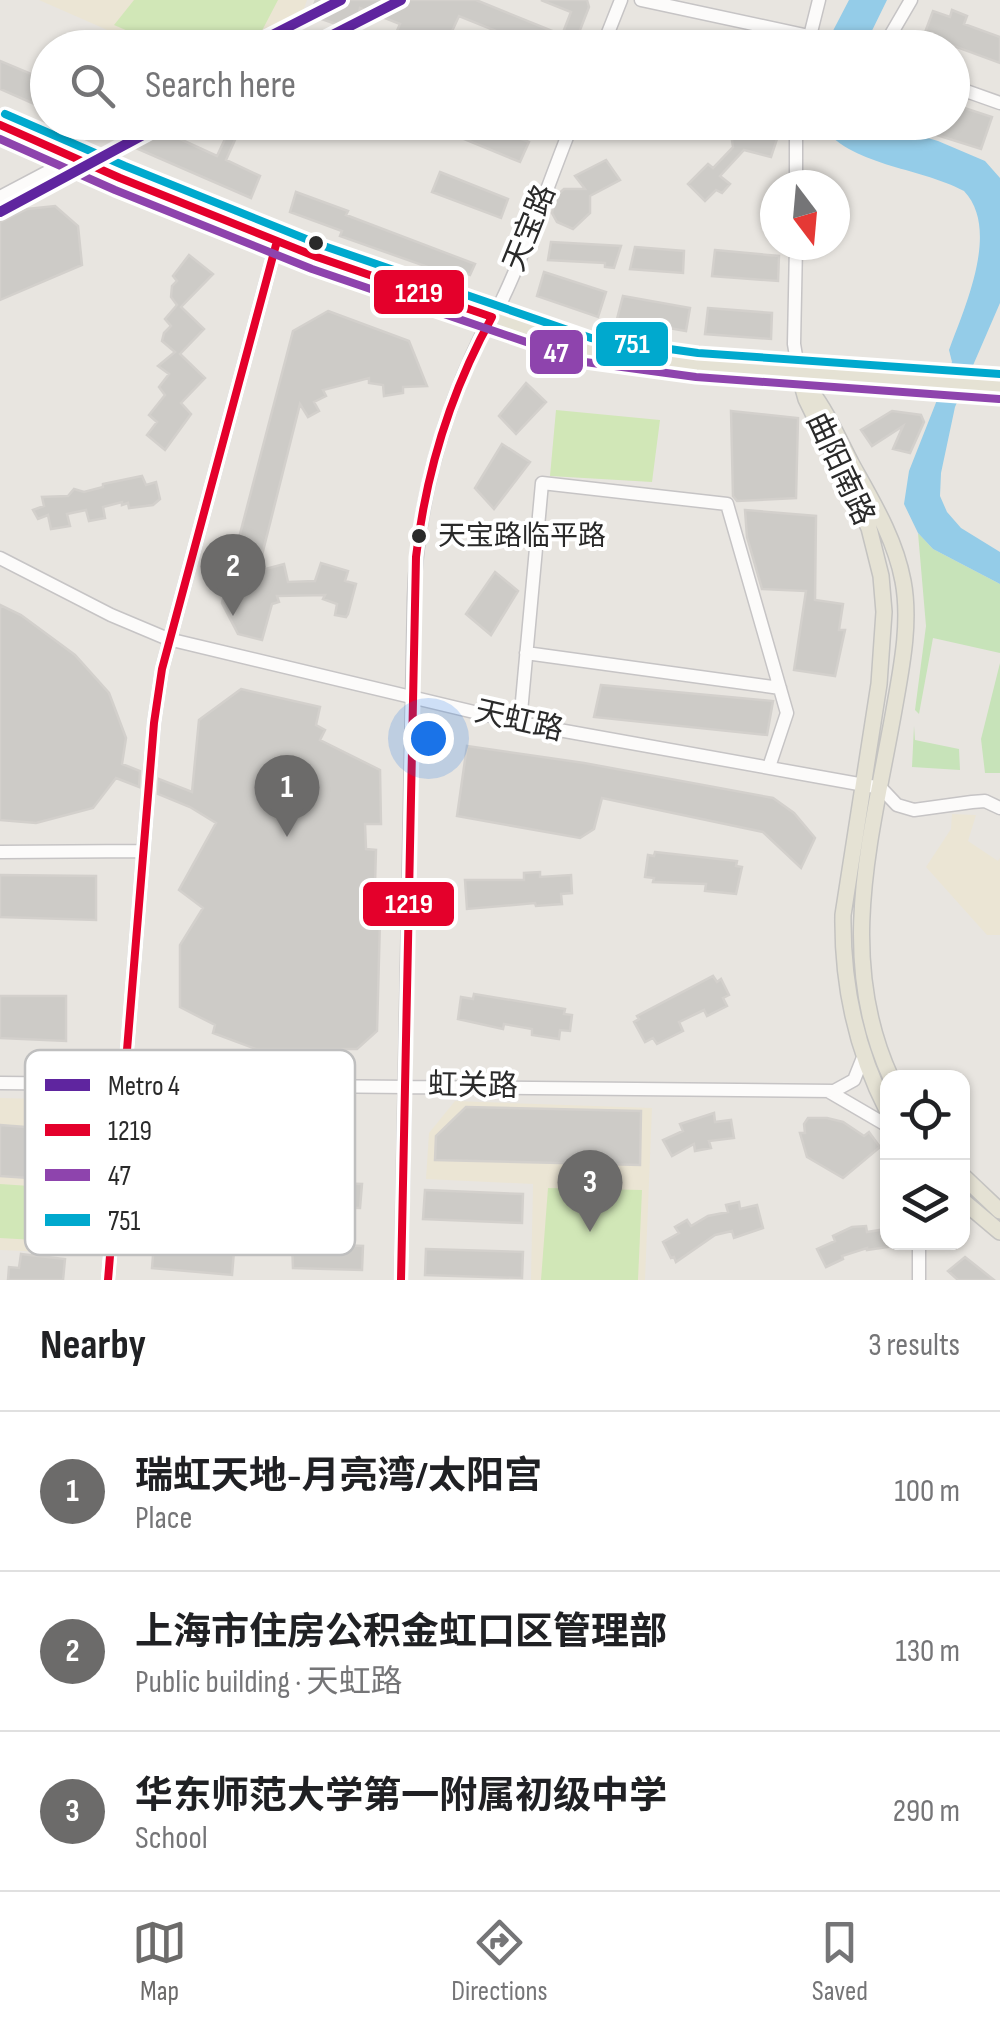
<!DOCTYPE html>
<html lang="en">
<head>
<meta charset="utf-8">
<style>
	body { margin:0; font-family:"Sofia Sans Condensed","Noto Sans SC",sans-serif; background:#f6f6f6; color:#202124 }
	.controls { position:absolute; right:30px; bottom:30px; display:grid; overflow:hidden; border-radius:20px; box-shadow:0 2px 8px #0004 }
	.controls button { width:90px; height:90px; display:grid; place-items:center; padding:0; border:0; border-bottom:2px solid #e0e0e0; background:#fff; color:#202124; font:50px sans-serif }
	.compass { position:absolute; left:760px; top:170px; width:90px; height:90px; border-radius:50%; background:#fff; box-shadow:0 2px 8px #0004; rotate:164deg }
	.you { position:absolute; left:428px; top:738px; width:35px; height:35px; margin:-25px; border:8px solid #fff; border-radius:50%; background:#1a73e8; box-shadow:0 0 0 15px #1a73e833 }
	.badge { display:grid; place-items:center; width:65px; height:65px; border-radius:50%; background:#6c6b6a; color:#fff; font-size:32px; font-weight:700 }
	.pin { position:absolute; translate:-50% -82px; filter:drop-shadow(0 2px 5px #0008) }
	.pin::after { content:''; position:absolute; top:52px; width:35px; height:30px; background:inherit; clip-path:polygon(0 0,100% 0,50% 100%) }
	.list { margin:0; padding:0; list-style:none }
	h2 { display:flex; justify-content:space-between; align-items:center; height:130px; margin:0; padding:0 40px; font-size:42px }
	h2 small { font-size:32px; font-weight:400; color:#757577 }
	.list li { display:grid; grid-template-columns:65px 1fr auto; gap:30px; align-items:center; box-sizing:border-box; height:160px; padding:0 40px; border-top:2px solid #e0e0e0 }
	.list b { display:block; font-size:38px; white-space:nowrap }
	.list p { margin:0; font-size:32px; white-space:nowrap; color:#757577 }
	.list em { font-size:32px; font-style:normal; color:#757577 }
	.icon { flex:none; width:55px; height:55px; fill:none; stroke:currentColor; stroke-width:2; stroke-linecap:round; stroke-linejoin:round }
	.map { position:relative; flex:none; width:1000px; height:1280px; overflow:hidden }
	.search { position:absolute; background:#fff; box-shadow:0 2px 8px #0004; left:30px; right:30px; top:30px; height:110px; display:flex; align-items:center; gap:25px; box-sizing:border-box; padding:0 35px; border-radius:55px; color:#757577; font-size:38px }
	.sheet { height:610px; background:#fff }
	nav { display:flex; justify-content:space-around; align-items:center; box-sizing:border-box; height:140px; border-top:2px solid #e0e0e0; background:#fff; font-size:28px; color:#757577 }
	nav a { display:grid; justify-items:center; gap:5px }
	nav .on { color:#6c6b6a }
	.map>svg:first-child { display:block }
</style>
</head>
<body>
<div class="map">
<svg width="1000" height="1280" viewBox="0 0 1000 1280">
	<rect width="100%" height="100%" fill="#e8e5e0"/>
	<path fill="#ebe5d4" d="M39,0h268l-10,29 -20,-5 -12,24 -119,-1z
		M952,814l24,1 -8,26 30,20 2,-3v77h-13l-61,-68 25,-38z
		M0,1098l88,2 11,10 -7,144 -92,-4z
		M455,1101l197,7 -7,172h-114l2,-96 -107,-5 3,-46z"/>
	<path fill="#c7e3b9" d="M918,533l15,16 67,35v69l-67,-15 -14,76 -4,-4 11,-84z
		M1000,663v110h-15l-4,-34z
		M914,726l1,14 44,9 1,21 -48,-3z"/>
	<path fill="#d1e7b7" d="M134,0h144l-25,48 -88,-1 -51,-22z
		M556,410l104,10 -8,62 -102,-6z
		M0,1184l90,6 -3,53 -87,-5z
		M548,1188l94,2 -4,90h-97z"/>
	<path fill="#94cce8" d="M849,0h38l-23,47 -40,1z
		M819,123h57l62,18 47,20 15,17v125l-45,104 -14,66 -1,23 7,16 14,16 39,24v32l-67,-35 -15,-16 -14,-29 5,-33 43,-109 -3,-12c17,-46 51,-121 15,-159 -47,-25 -113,-24 -145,-68z"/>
	<path fill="#cdcbc7" stroke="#d3d0cc" stroke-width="2.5" d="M316,0h160l86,35 9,-23 -30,-12h46l2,7 -16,41h-35l-79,-32 -11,24 17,8h-60l-13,-6 8,-18 -40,-16 -4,23 -46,-16z
		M952,10l15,6 -3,8 36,13v26l-76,-28 9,-24 17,6z
		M0,61l48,20v29l-48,-21z
		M952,104l40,13 -11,32 -76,-24 47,-3z
		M76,122h67l74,34 16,-34h10l-17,38 34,16 -9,22z
		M423,122h57l49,20 -9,20z
		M742,127l22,4 -1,5 14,3 -6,18 -27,-7 -24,26 10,8 -8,9 -6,-3 -11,11 -17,-17 20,-20 5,4 20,-21 -2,-14z
		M606,160l14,20 -30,16v17l-17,16 -16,-7 -5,-9 4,-17 8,-7h21l-10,-13z
		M440,172l68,27 -7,19 -69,-26z
		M296,192l52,19 -2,4 129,49 -5,11 -11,-4 -3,6 -116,-41 2,-5 -52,-19z
		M55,206l23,20 4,39 -82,35v-78l27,-13z
		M551,242l70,4 -7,22 -9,-1v-4l-57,-3z
		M635,247l49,4 -1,22 -53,-4z
		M715,250l64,6 -1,25 -66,-5z
		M189,255l24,19 -32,33 23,22 -24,25 25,24 -24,25 10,11 -26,36 -18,-15 10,-13 -8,-7 16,-20 -6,-8 10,-13 -11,-8 17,-14 -13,-11 2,-8 7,-7 -6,-7 12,-14 -6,-8 1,-11 5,-5 -4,-5z
		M544,272l62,20 -8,25 -61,-21z
		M623,296l67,12 -4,23 -69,-12z
		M708,308l64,5 -1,26 -66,-5z
		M328,311l81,30 18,45 -24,1v6l-19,3 -1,-11 -14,-2v-5l-46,12 3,6 -12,6 5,9 -11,6 -8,-13 -42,167 26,-7 4,18 27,-1 6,-18 27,8 -3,10 11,3 -8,30 -2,3 -11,-2 2,-11 -14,-5 2,-4 -48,1 2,6 -7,2 -10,36 -24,-6 -16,-31 71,-272z
		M526,383l20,19 -30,32 -17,-18z
		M731,411l67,7 -2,80 -59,3 -4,-5z
		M892,411l29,4 3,7 -14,31 -17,-4 10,-23 -31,20 -11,-16z
		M502,444l28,18 -36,47 -19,-21z
		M142,476l4,9 10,-3 4,17 -7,6 -24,3 -1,-5 -6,2v-3l-19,5 2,11 -16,3 -3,-11 -19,4 3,12 -19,3 -3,-14 -10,4 -5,-9 11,-4 -2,-9 26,-1 6,-7 10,3 19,-5v-3z
		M745,510l71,6 -1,84 28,4 -4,26h6l-10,46 -41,-6 12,-79 -44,-2 -15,-52z
		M495,572l23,19 -27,44 -25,-21z
		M0,605l21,10 54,40 34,38 17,45 -4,26 18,7 -1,16 -23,-9 -23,30 -57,15 -36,-3z
		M601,685l172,16 -6,34 -173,-18z
		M241,689l79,18 -4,18 9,5 -5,10 60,30 1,54h-16l1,25 10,1 -1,34h6l-4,147 -20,18h-101l-43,-16 2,-8 -35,-18v-62l23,-37 -24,-18 37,-67 -26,-16 -32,-13 1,-15 33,13 7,-72z
		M467,746l117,17 189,35 21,15 21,25 -14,30 -38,-36 -161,-34 -8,31 -14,9 -123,-22z
		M655,852l82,9 -1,5 6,1 -6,27 -31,-3 1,-7 -53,-2 1,-4 -9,-1 3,-22 6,1z
		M540,872v5l31,-2 1,18 -11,1 1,10 -26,2 -1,-3 -68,6 -2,-29h59v-7z
		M0,875l96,1v44l-96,-3z
		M713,976l4,6 4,-3 8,16 -6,3 4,8 -20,10 -3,-6 -25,12 4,9 -26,13 -4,-6 -8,4 -11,-20 5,-3 -2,-3z
		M474,994l91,15 -1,5 8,1 -2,16 -10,-1 -1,9 -27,-4v-6l-28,-5 -1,5 -45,-10 3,-22 12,2z
		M0,996h66v45l-66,-3z
		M466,1107l175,4 -1,54 -205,-5 1,-24z
		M714,1113l1,9 16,-2 3,18 -25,3 2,7 -16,3 -1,-7 -22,12 -9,-16 20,-9 -3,-7z
		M808,1118h19l16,4 21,14 5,-4 11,15 -37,31 -36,-21 -7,-24h5l-1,-9z
		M0,1125l90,7 -3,50 -87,-6z
		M297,1182l65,2 -2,24 -62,-2z
		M425,1190l98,4 -1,29 -99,-4z
		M739,1202l1,7 17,-4 6,23 -29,10 -2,-7 -17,4 -39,27 -2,-5 -3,1 -8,-16 16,-9 -4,-6 12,-7 4,6 17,-10 20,-4 -2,-7z
		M866,1226l1,6 19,-3 2,18 -21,3v-2l-25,8 1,3 -17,8 -9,-18 18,-8 -2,-5 19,-9z
		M154,1243l80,8 -2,24 -80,-7z
		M292,1243l71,3 -1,24 -69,-2z
		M426,1249l97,3 -1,26 -97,-3z
		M21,1254l44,5 -2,21h-55l1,-13 10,1z
		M965,1257l29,23h-36l-10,-9z"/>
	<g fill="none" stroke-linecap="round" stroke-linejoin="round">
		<defs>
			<path id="minor" d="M641,0l168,36 31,12
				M602,48l19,-48
				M807,48l12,-48
				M883,48l28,-48
				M952,86l48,17
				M796,122v63
				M0,197l74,-39
				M796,245l-2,99 5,30
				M0,558l111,57 57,24 352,84 361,65 16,17 17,5 58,-8 13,-1 15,7
				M526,653l254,35
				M520,723l22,-240 185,21 60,209 -18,54
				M0,852l143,-1
				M0,1083l834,8 20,-11 10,-25
				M828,1091l60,35
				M108,1280l46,-557 8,-54 115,-428
				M401,1280l13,-682c3,-93 27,-180 68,-264 6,-12 14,-22 20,-34 27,-56 47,-119 71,-178
				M919,1280v-38"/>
			<path id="major" d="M0,125l120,53 197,79 271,93 109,15 303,22
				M799,374l7,25 63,129 12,48 3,36 -5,72 -36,231c-1,68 13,135 45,197
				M810,390c17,22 28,48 41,73 21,38 44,75 52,118 8,42 -2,89 -9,129 -22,125 -59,246 -3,368
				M962,1175l38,36
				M962,1200l38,32"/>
		</defs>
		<use href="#minor" stroke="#c6c4c5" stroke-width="15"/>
		<use href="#major" stroke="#c4c3c1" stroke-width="18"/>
		<use href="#minor" stroke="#fcfbfa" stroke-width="12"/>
		<use href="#major" stroke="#e5e2d4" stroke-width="15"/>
		<defs>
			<path id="bus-1" d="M0,125l120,53 197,79 175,60c-42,76 -66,154 -76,240l-15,723
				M108,1280l46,-557 8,-54 115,-428"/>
			<path id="bus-2" d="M0,139l115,51 197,79 273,93 111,15 303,22"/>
			<path id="bus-3" d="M5,114l120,52 196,79 270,93 107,15 302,21"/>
		</defs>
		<use href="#bus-1" stroke="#fff" stroke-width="15"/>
		<use href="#bus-2" stroke="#fff" stroke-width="15"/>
		<use href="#bus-3" stroke="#fff" stroke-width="15"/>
		<use href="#bus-1" stroke="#e4002b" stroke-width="8"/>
		<use href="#bus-2" stroke="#8e44ad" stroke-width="8"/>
		<use href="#bus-3" stroke="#00a9ce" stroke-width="8"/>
		<defs>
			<path id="metro-1" d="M311,46l90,-46
				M247,48l94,-48
				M0,212l167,-90"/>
		</defs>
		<use href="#metro-1" stroke="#fff" stroke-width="18"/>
		<use href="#metro-1" stroke="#5f259f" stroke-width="10"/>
	</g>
	<g fill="#2a2a2a" stroke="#fff" stroke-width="4">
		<circle cx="316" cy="243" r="9"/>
		<circle cx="419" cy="536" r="9"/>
	</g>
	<g text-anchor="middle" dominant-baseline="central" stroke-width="8" stroke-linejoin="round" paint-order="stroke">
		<g font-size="28" fill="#2a2a2a" stroke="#fff" text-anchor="start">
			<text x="438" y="536">天宝路临平路</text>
		</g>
		<g font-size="30" fill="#2a2a2a" stroke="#fff">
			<text transform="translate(530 228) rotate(-68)">天宝路</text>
			<text transform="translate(840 469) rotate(65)">曲阳南路</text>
			<text transform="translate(519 721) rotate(13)">天虹路</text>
			<text transform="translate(473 1086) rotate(1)">虹关路</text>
		</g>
	</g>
	<rect x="25" y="1050" width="330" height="205" rx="15" fill="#fff" stroke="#bfbfbf" stroke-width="2.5"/>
	<rect x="45" y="1079" width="45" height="12" fill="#5f259f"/>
	<rect x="45" y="1124" width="45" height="12" fill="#e4002b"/>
	<rect x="45" y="1169" width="45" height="12" fill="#8e44ad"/>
	<rect x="45" y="1214" width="45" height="12" fill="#00a9ce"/>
	<g font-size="28" fill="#2a2a2a">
		<text x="108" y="1095">Metro 4</text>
		<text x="108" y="1140">1219</text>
		<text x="108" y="1185">47</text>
		<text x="108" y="1230">751</text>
	</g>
	<g stroke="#fff" stroke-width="4">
		<rect x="372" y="268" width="94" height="48" rx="10" fill="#e4002b"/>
		<rect x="594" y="320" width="76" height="48" rx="10" fill="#00a9ce"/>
		<rect x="528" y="328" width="57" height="48" rx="10" fill="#8e44ad"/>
		<rect x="361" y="880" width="95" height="48" rx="10" fill="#e4002b"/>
	</g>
	<g font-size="28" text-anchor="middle" font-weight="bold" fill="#fff">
		<text x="419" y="302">1219</text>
		<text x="632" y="353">751</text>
		<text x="556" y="362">47</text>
		<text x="409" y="913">1219</text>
	</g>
</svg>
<div class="controls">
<button><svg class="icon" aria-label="locate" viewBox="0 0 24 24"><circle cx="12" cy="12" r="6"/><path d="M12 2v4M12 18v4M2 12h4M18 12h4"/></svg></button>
<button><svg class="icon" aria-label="layers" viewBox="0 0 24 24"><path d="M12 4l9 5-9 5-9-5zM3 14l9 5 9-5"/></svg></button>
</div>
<svg class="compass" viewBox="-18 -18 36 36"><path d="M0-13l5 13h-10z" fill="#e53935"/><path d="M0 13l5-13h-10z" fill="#757577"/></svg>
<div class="you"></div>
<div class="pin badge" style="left:287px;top:837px">1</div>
<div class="pin badge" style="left:233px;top:616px">2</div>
<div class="pin badge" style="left:590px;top:1232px">3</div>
<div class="search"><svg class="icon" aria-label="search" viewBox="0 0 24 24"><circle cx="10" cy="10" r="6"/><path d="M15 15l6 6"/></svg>Search here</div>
</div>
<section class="sheet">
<h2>Nearby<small>3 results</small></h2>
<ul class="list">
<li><span class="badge">1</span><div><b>瑞虹天地-月亮湾/太阳宫</b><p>Place</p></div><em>100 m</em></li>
<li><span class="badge">2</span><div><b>上海市住房公积金虹口区管理部</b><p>Public building · 天虹路</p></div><em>130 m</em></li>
<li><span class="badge">3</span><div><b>华东师范大学第一附属初级中学</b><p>School</p></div><em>290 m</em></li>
</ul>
</section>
<nav>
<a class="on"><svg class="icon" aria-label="map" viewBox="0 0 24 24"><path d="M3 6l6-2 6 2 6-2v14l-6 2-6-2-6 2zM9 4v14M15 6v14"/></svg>Map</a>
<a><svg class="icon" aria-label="directions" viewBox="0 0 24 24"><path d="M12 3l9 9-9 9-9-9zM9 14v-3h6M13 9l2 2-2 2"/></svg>Directions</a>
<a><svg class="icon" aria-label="saved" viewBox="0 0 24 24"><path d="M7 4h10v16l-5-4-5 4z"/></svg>Saved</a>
</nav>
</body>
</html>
